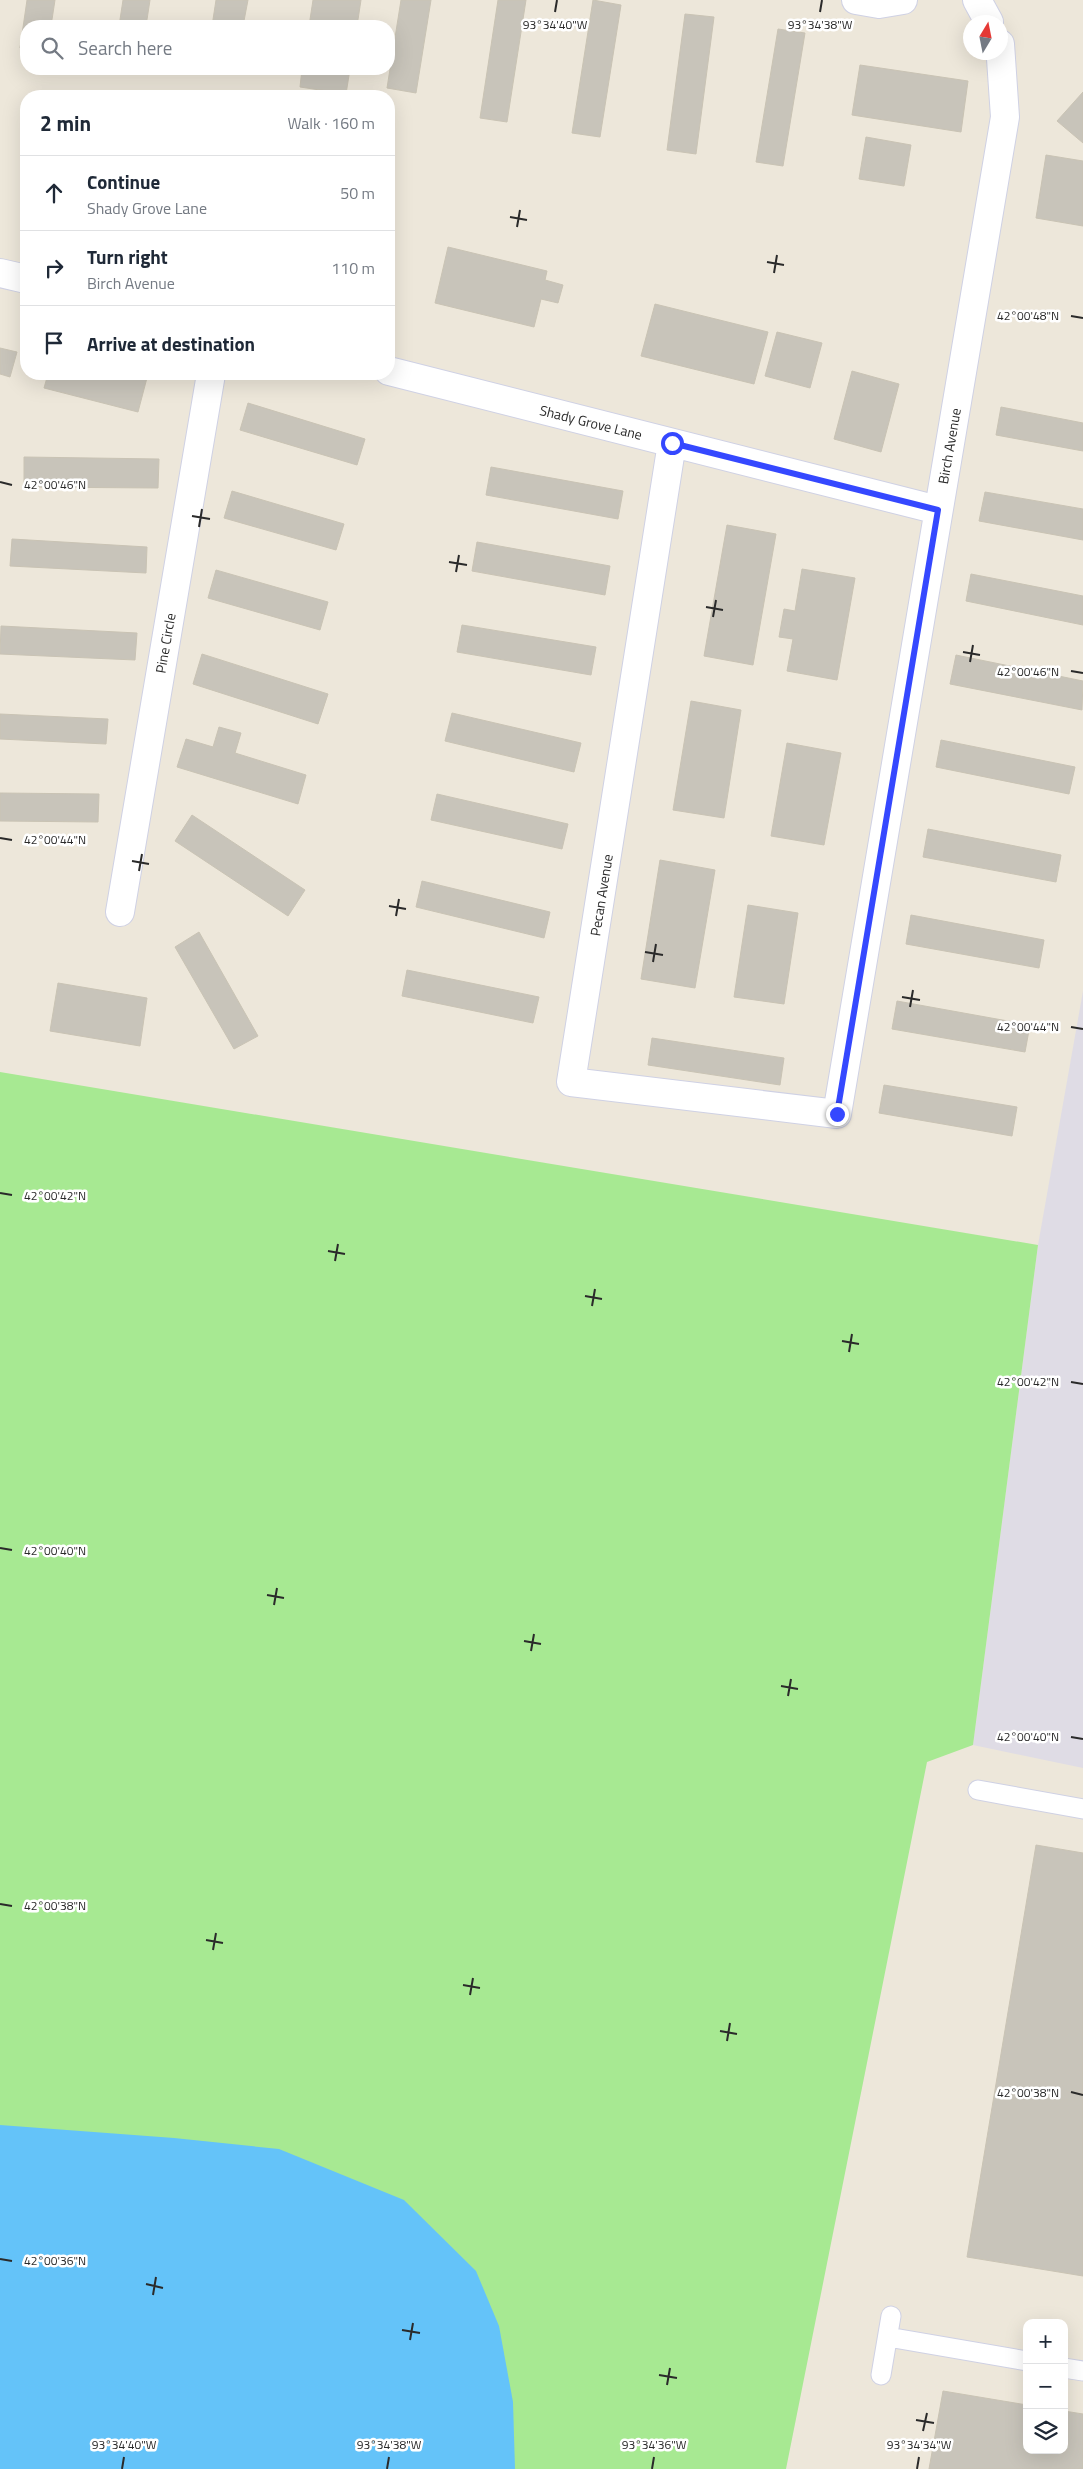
<!DOCTYPE html>
<html lang="en">
<head>
<meta charset="utf-8">
<style>
	body { margin:0; font-family:"Titillium Web",sans-serif; background:#f2f2f3; color:#1f2937 }
	.controls { position:absolute; right:15px; bottom:15px; display:grid; overflow:hidden; border-radius:10px; box-shadow:0 5px 20px #0002 }
	.controls button { width:45px; height:45px; display:grid; place-items:center; padding:0; border:0; border-bottom:1px solid #e0e1e3; background:#fff; color:#1f2937; font:25px sans-serif }
	.compass { position:absolute; left:963px; top:15px; width:45px; height:45px; border-radius:50%; background:#fff; box-shadow:0 5px 20px #0002; rotate:10deg }
	.stop { position:absolute; width:15px; height:15px; margin:-11px; border:4px solid #3548ff; border-radius:50%; background:#fff }
	.stop.end { background:#3548ff; border-color:#fff; box-shadow:0 1px 5px #0008 }
	.list { margin:0; padding:0; list-style:none }
	h2 { display:flex; justify-content:space-between; align-items:center; height:65px; margin:0; padding:0 20px; font-size:21px }
	h2 small { font-size:16px; font-weight:400; color:#747a83 }
	.list li { display:grid; grid-template-columns:32px 1fr auto; gap:15px; align-items:center; box-sizing:border-box; height:75px; padding:0 20px; border-top:1px solid #e0e1e3 }
	.list b { display:block; font-size:19px; white-space:nowrap }
	.list p { margin:0; font-size:16px; white-space:nowrap; color:#747a83 }
	.list em { font-size:16px; font-style:normal; color:#747a83 }
	.icon { flex:none; width:28px; height:28px; fill:none; stroke:currentColor; stroke-width:2; stroke-linecap:round; stroke-linejoin:round }
	.map { position:relative; flex:none; width:1083px; height:2469px; overflow:hidden }
	.search { position:absolute; background:#fff; box-shadow:0 5px 20px #0002; left:20px; top:20px; width:375px; height:55px; display:flex; align-items:center; gap:12px; box-sizing:border-box; padding:0 18px; border-radius:20px; color:#747a83; font-size:19px }
	.panel { position:absolute; background:#fff; box-shadow:0 5px 20px #0002; left:20px; top:90px; width:375px; height:290px; border-radius:20px }
	.map>svg:first-child { display:block }
</style>
</head>
<body>
<div class="map">
<svg width="1083" height="2469" viewBox="0 0 1083 2469">
	<rect width="100%" height="100%" fill="#ede7da"/>
	<path fill="#dfdce5" d="M1083,991v777l-110,-23 65,-500z"/>
	<path fill="#a7e992" d="M0,1072l1038,173 -65,500 -46,17 -141,707h-786z"/>
	<path fill="#64c3f9" d="M0,2125l174,13 105,11 125,51 72,71 23,55 14,76 2,67h-515z"/>
	<path fill="#c8c4ba" stroke="#c9c3b4" d="M27,0h28l-4,26h-25v23l-6,-1z
		M123,0h27l-4,26h-27z
		M216,0h32l-5,26h-31z
		M313,0h48l-4,26h-48z
		M401,0h30l-15,93 -29,-5z
		M498,0h28l-19,122 -27,-4z
		M593,0l28,5 -21,132 -28,-4z
		M685,14l29,3 -18,137 -29,-4z
		M778,29l27,4 -22,133 -27,-4z
		M860,65l108,16 -7,51 -109,-17z
		M302,69h48l-4,25 -46,-7z
		M1083,92v51l-26,-22z
		M866,137l45,8 -7,41 -45,-7z
		M1046,155l37,6v65l-47,-8z
		M448,247l99,24 -2,9 18,5 -5,18 -17,-4 -7,28 -99,-24z
		M655,304l113,28 -14,52 -113,-28z
		M777,332l45,11 -12,45 -45,-12z
		M0,348l17,4 -7,25 -10,-3z
		M852,371l47,13 -18,68 -47,-13z
		M48,374h100l-10,38 -94,-24z
		M248,403l117,36 -8,26 -117,-35z
		M1001,407l82,16v28l-87,-16z
		M24,457l135,2 -1,29 -134,-1z
		M491,467l132,24 -5,28 -132,-24z
		M232,491l112,33 -8,26 -112,-32z
		M985,492l98,17v31l-104,-19z
		M727,525l49,9 -23,131 -49,-9z
		M12,539l135,8 -1,26 -136,-7z
		M477,542l133,24 -5,29 -133,-24z
		M802,569l53,9 -18,102 -50,-9 6,-32 -14,-2 5,-28 11,2z
		M216,570l112,32 -8,28 -112,-32z
		M971,574l112,22v29l-117,-24z
		M462,625l134,22 -5,28 -134,-23z
		M1,626l136,7 -2,27 -135,-6z
		M202,654l126,40 -10,30 -125,-40z
		M956,655l127,26 -1,29 -132,-26z
		M691,701l50,9 -17,108 -51,-8z
		M452,713l129,30 -7,29 -129,-31z
		M0,714l108,5 -2,25 -106,-5z
		M219,727l22,6 -6,20 71,22 -8,29 -121,-37 9,-28 27,8z
		M941,740l134,27 -6,27 -133,-27z
		M787,743l54,10 -17,92 -53,-9z
		M0,793l99,1 -1,28 -98,-1z
		M437,794l131,30 -6,25 -131,-29z
		M192,815l113,75 -17,26 -113,-75z
		M928,829l133,26 -5,27 -133,-25z
		M660,860l55,10 -20,118 -54,-9z
		M422,881l128,31 -6,26 -128,-31z
		M748,905l50,8 -14,91 -50,-7z
		M911,915l133,25 -5,28 -133,-24z
		M199,932l59,104 -24,13 -59,-102z
		M407,970l132,27 -6,26 -131,-27z
		M58,983l89,15 -7,48 -90,-15z
		M897,1001l133,24 -5,27 -133,-23z
		M652,1038l132,20 -4,27 -132,-20z
		M884,1085l133,22 -5,29 -133,-23z
		M1036,1845l47,8v423l-116,-19z
		M943,2391l84,14v45h37v-39l19,3v55h-154z"/>
	<g fill="none" stroke-linecap="round" stroke-linejoin="round">
		<defs>
			<path id="lane" d="M978,1790l105,19
				M888,2337l139,24
				M1064,2368l19,3
				M881,2375l10,-59"/>
			<path id="street" d="M856,0l23,4 24,-4
				M977,0l12,22
				M0,273l26,6
				M389,371l549,139
				M672,443l-101,639 266,32 168,-997 -5,-73
				M120,912l91,-538"/>
		</defs>
		<use href="#lane" stroke="#cfd1e4" stroke-width="21"/>
		<use href="#street" stroke="#cfd1e4" stroke-width="30"/>
		<use href="#lane" stroke="#fff" stroke-width="19"/>
		<use href="#street" stroke="#fff" stroke-width="28"/>
	</g>
	<g fill="none" stroke-linecap="round" stroke-linejoin="round">
		<path stroke="#3548ff" stroke-width="6" d="M672,443l266,67 -101,604"/>
	</g>
	<path fill="none" stroke="#2a2a2a" stroke-width="2" d="M555,12l2,-12M820,12l2,-12M510,217l17,3M517,227l3,-17M767,262l17,3M774,273l3,-18M1071,316l12,2M0,482l12,3M192,516l18,3M199,527l3,-18M449,562l18,3M456,572l3,-17M706,607l17,3M713,617l3,-17M963,652l17,3M970,662l3,-17M1071,671l12,2M0,838l12,2M132,861l17,3M139,871l3,-17M389,906l17,3M396,916l3,-17M645,952l18,3M653,962l3,-18M902,997l18,3M910,1007l3,-17M1071,1027l12,2M0,1193l12,2M328,1251l17,3M335,1261l3,-17M585,1296l17,3M592,1306l3,-17M842,1341l17,3M849,1352l3,-18M1071,1382l12,2M0,1548l12,2M267,1595l17,3M274,1605l3,-17M524,1641l17,3M531,1651l3,-17M781,1686l17,3M788,1696l3,-17M1071,1737l12,2M0,1904l12,2M206,1940l17,3M213,1950l3,-17M463,1985l17,3M470,1995l3,-17M720,2031l17,3M727,2041l3,-18M1071,2092l12,3M0,2259l12,2M146,2284l17,4M153,2295l3,-18M402,2330l18,3M410,2340l3,-17M659,2375l18,3M667,2385l3,-17M916,2420l18,3M923,2431l4,-18M122,2469l2,-12M387,2469l2,-12M652,2469l2,-12M917,2469l2,-12"/>
	<g text-anchor="middle" dominant-baseline="central" stroke-width="5" stroke-linejoin="round" paint-order="stroke">
		<g font-size="14" fill="#2a2a2a" stroke="#fff">
			<text transform="translate(591 422) rotate(14)">Shady Grove Lane</text>
			<text transform="translate(949 446) rotate(-80)">Birch Avenue</text>
			<text transform="translate(165 643) rotate(-80)">Pine Circle</text>
			<text transform="translate(601 895) rotate(-81)">Pecan Avenue</text>
		</g>
	</g>
	<g font-size="12" text-anchor="middle" fill="#2a2a2a" stroke="#fff" stroke-width="5" stroke-linejoin="round" paint-order="stroke">
		<text x="555" y="29">93°34'40"W</text>
		<text x="820" y="29">93°34'38"W</text>
		<text x="1028" y="320">42°00'48"N</text>
		<text x="55" y="489">42°00'46"N</text>
		<text x="1028" y="676">42°00'46"N</text>
		<text x="55" y="844">42°00'44"N</text>
		<text x="1028" y="1031">42°00'44"N</text>
		<text x="55" y="1200">42°00'42"N</text>
		<text x="1028" y="1386">42°00'42"N</text>
		<text x="55" y="1555">42°00'40"N</text>
		<text x="1028" y="1741">42°00'40"N</text>
		<text x="55" y="1910">42°00'38"N</text>
		<text x="1028" y="2097">42°00'38"N</text>
		<text x="55" y="2265">42°00'36"N</text>
		<text x="124" y="2449">93°34'40"W</text>
		<text x="389" y="2449">93°34'38"W</text>
		<text x="654" y="2449">93°34'36"W</text>
		<text x="919" y="2449">93°34'34"W</text>
	</g>
</svg>
<div class="controls">
<button>+</button>
<button>−</button>
<button><svg class="icon" aria-label="layers" viewBox="0 0 24 24"><path d="M12 4l9 5-9 5-9-5zM3 14l9 5 9-5"/></svg></button>
</div>
<svg class="compass" viewBox="-18 -18 36 36"><path d="M0-13l5 13h-10z" fill="#e53935"/><path d="M0 13l5-13h-10z" fill="#747a83"/></svg>
<div class="stop" style="left:672px;top:443px"></div>
<div class="stop end" style="left:837px;top:1114px"></div>
<div class="search"><svg class="icon" aria-label="search" viewBox="0 0 24 24"><circle cx="10" cy="10" r="6"/><path d="M15 15l6 6"/></svg>Search here</div>
<section class="panel">
<h2>2 min<small>Walk · 160 m</small></h2>
<ul class="list">
<li><svg class="icon" aria-label="ahead" viewBox="0 0 24 24"><path d="M12 20V5M6 11l6-6 6 6"/></svg><div><b>Continue</b><p>Shady Grove Lane</p></div><em>50 m</em></li>
<li><svg class="icon" aria-label="right" viewBox="0 0 24 24"><path d="M7 20v-9h11M14 6l5 5-5 5"/></svg><div><b>Turn right</b><p>Birch Avenue</p></div><em>110 m</em></li>
<li><svg class="icon" aria-label="arrive" viewBox="0 0 24 24"><path d="M6 21V4h12l-3 4 3 4H6"/></svg><div><b>Arrive at destination</b></div></li>
</ul>
</section>
</div>
</body>
</html>
